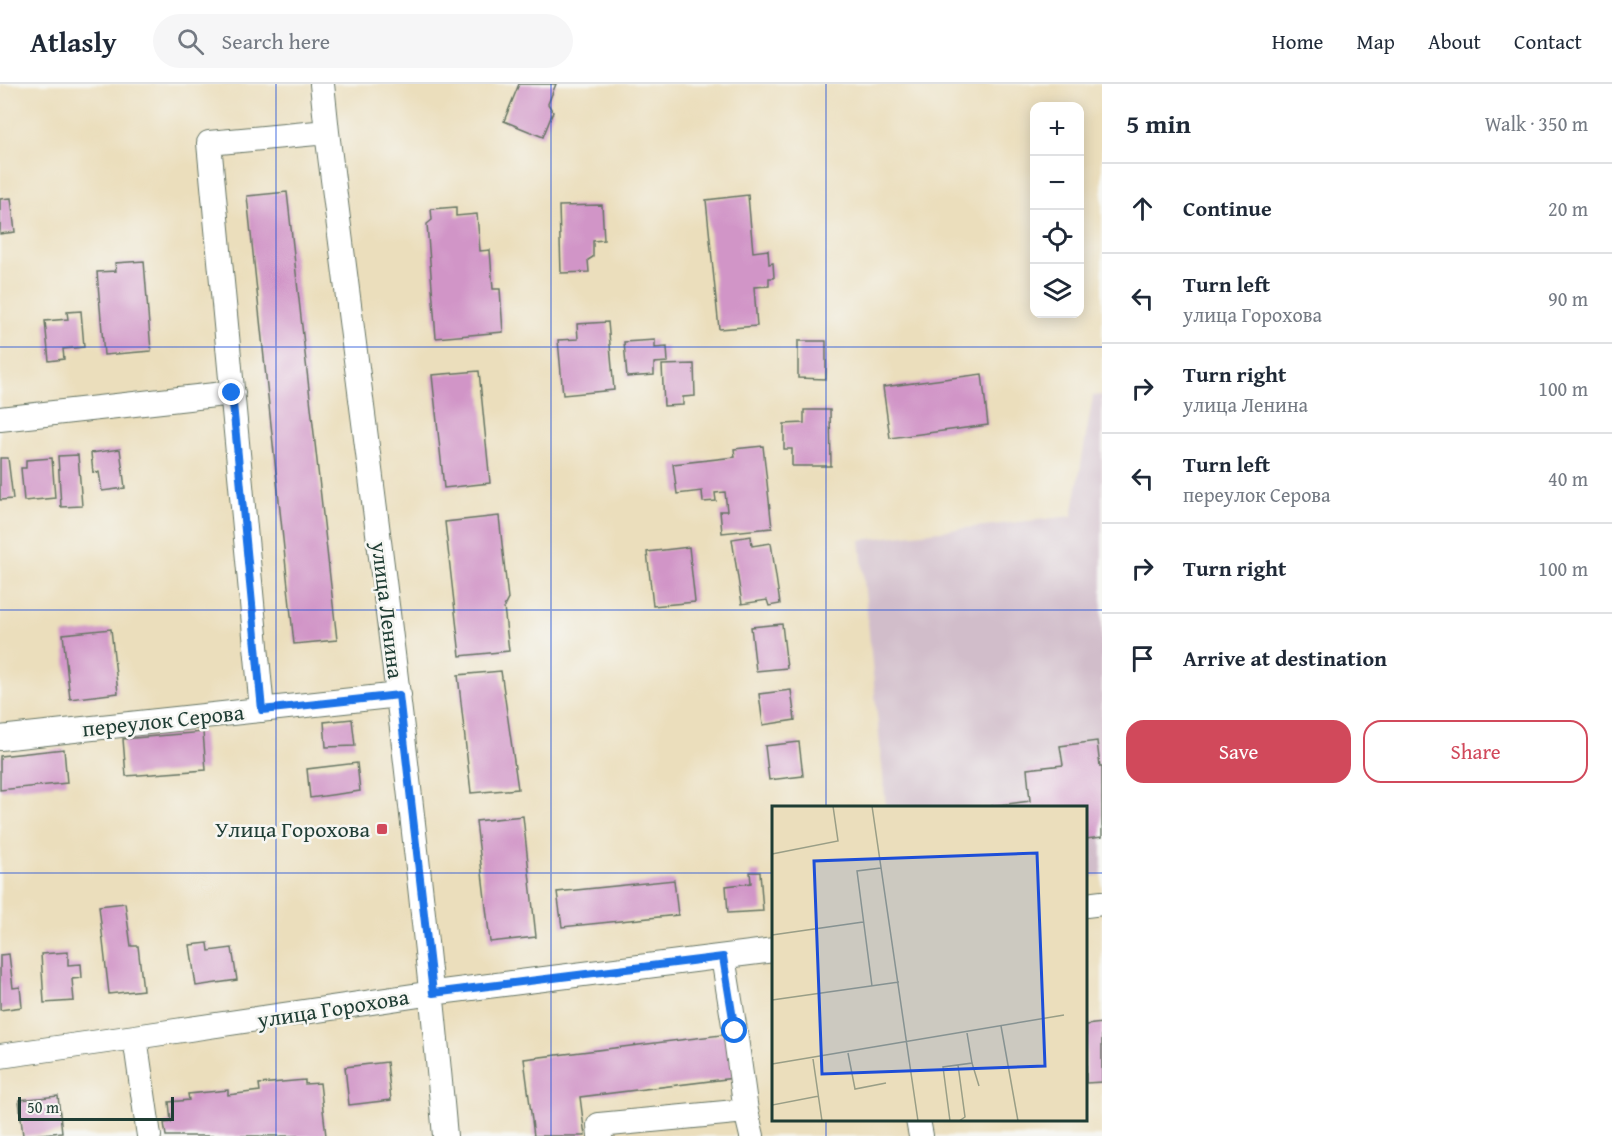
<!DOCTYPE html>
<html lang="en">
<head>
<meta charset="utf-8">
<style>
	body { margin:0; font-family:"Gentium Book Plus",serif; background:#f6f6f7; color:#1f2937 }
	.controls { position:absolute; right:18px; top:18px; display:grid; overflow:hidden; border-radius:12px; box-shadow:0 3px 15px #0003 }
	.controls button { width:54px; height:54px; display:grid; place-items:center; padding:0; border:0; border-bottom:2px solid #e0e1e3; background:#fff; color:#1f2937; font:30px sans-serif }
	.scale { position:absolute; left:18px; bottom:15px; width:156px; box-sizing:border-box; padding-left:6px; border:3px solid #1f3d34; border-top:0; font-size:16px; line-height:21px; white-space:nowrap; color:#1f3d34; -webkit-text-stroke:4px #f6f6f2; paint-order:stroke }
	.stop { position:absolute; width:18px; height:18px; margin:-14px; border:4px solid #1a73e8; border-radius:50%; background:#fff }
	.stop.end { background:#1a73e8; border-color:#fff; box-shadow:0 2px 6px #0008 }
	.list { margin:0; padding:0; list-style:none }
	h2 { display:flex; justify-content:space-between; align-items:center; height:78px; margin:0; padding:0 24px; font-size:26px }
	h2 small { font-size:20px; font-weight:400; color:#747a83 }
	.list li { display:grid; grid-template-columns:39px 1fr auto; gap:18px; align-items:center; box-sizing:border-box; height:90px; padding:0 24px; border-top:2px solid #e0e1e3 }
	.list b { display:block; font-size:22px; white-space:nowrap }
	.list p { margin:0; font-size:20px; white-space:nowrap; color:#747a83 }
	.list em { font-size:20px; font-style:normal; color:#747a83 }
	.actions { display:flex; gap:12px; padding:18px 24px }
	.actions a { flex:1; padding:14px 0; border:2px solid #d1495b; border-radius:18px; text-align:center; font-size:21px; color:#d1495b }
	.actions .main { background:#d1495b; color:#fff }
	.icon { flex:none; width:33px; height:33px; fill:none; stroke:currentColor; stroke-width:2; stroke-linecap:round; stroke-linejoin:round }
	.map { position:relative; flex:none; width:1102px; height:1052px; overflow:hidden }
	header { display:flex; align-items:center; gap:36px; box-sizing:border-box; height:84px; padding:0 30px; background:#fff; border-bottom:2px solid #e0e1e3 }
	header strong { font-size:28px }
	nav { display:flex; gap:33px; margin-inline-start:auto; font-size:21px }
	.search { width:420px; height:54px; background:#f6f6f7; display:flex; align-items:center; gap:15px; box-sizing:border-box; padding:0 21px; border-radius:33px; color:#747a83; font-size:22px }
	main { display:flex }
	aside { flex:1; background:#fff }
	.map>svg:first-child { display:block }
</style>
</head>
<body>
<header>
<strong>Atlasly</strong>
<div class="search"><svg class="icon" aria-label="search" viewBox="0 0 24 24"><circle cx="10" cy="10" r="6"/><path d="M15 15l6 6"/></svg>Search here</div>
<nav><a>Home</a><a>Map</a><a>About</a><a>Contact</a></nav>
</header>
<main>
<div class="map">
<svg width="1102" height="1052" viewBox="0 0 1102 1052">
	<rect width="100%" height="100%" fill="#f6f6f2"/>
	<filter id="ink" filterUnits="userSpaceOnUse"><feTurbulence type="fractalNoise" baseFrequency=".0167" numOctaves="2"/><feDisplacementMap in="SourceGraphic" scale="12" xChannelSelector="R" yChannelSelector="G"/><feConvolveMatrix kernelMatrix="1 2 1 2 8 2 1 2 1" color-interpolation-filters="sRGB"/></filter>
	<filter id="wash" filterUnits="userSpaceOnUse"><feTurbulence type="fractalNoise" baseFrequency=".008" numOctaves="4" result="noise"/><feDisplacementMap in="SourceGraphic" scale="24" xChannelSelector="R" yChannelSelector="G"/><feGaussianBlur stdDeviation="1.35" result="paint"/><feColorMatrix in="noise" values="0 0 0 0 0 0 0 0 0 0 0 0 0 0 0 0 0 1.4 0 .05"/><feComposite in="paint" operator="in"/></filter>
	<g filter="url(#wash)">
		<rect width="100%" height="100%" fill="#ebdebc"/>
		<path fill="#d1bdca" d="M1102,311v480l-16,2v-69l-200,-1 -26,-267 212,-24 21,-120z"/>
		<g id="blocks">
			<path fill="#d195c7" d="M519,0h37l-8,20 5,8 -10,25 -39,-16z
				M287,108l50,448 -43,4 -47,-448z
				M748,111l5,57 15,-2 1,14 4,-1 1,15h-5v8l-15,1 3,39 -38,3 -13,-129z
				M11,114l4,34 -15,2v-35z
				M602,121l2,35 -11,1v16l-5,3 1,12 -28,1 -2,-67z
				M456,123v9l21,-2 3,37 10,-1 3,39h7l3,43 -67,6 -9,-114 5,-4 -1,-11z
				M144,177l7,90 -47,4 -7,-83 19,-1 -1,-8z
				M81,227l3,36 -21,2 1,10 -15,2 -4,-40 23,-2 -1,-7z
				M608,238l6,68 -51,5 -5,-55 20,-1 -1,-15z
				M655,256v8l12,-1 1,15 -14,1v12l-27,2 -3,-35z
				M798,257h28v38l-28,-1z
				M694,280l1,32 -12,1v8l-19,1 -2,-41z
				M479,287l11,112 -46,5 -12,-113z
				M982,290l6,51 -98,13 -7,-51z
				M804,326h26l1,56h-39v-17h-8v-25l20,-1z
				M763,362l9,82 -50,5 -2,-22h7l-2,-19 -10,1 1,8 -13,1 -1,-11 -25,3 -4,-30 62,-7 -1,-8z
				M120,365l5,39 -23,3 -3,-19 -6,1 -2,-20z
				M78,371l4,51 -21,1 -3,-51z
				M0,374h8l5,41 -13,1z
				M52,374l3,40 -31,3 -3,-33h5v-8z
				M499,432l9,83 -4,8 5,44 -49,5 -15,-134z
				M751,452l1,10 19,-3 9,61 -11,2 -2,-6 -25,4 -10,-65z
				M689,463l6,55 -42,4 -6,-54z
				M782,540l5,44 -31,3 -5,-44z
				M111,545l7,64 -48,6 -7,-65z
				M501,587l17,118 -47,4 -13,-118z
				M791,606l4,30 -32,5 -4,-31z
				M352,635l3,27 -29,1 -2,-25z
				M203,648l3,38 -80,6 -3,-37z
				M1097,657l3,26h2v70l-16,2v-31h-94v-2l38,-5 -3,-32 36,-4 -3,-19z
				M799,658l4,34 -34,4 -4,-34z
				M64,665l3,34 -67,7v-34z
				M357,679l3,28 -50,7 -3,-29z
				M523,732l13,121 -46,5 -14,-121z
				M750,788h10l3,39 -35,2 -2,-27 25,-3z
				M674,796l4,35 -116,12 -5,-35z
				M125,819l6,43h7l5,44 -34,4 -10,-88z
				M208,859l1,8 23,-3 5,32 -41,6 -6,-41z
				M68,868v13l13,-1 1,14 -10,1 2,22 -30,2 -3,-49z
				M9,870l4,34 7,-1 2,20 -22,3v-55z
				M1102,939v59l-16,1v-58z
				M729,950l5,44 -154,19 5,39h-51l-10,-77z
				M387,978l4,38 -42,5 -4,-38z
				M305,996v4l15,-1 6,53h-160l-2,-13 7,-1 -2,-20 20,-2 -1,-6 40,-4v5l32,-4 -1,-7z
				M58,1012l4,36 -39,4 -4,-36z"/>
		</g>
	</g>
	<g filter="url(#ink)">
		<use href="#blocks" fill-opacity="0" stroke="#667564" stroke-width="1.5"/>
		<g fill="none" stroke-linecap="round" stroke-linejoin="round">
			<defs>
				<path id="minor" d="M322,0l5,48c42,334 88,668 118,1004
					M0,335l233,-26
					M262,626l-53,-567 118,-11
					M0,654l399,-43
					M1086,821l16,-2
					M135,953l14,99
					M0,972l135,-19 298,-44 341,-43
					M746,1027l6,25
					M918,1036l3,16
					M600,1052l-1,-11 147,-14 -11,-80 -12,-74"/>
			</defs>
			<use href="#minor" stroke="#667564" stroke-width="26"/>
			<use href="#minor" stroke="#fff" stroke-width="24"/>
		</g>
	</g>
	<g fill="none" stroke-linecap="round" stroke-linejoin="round" filter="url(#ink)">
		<path stroke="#1a73e8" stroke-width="8" d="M232,309l30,317 137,-15 34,298 290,-36 12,74"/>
	</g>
	<path fill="none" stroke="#1d4ed8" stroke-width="1.5" stroke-opacity="0.55" d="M276,0v1052M551,0v1052M826,0v724M0,263h1102M0,526h1102M0,789h774M1086,789h16M826,1036v16"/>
	<rect fill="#d1495b" stroke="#f6f6f2" stroke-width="2" x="376" y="739" width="12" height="12" rx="3"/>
	<g text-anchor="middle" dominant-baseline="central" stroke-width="5" stroke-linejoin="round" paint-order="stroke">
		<g font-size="22" fill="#1f3d34" stroke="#f6f6f2">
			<text transform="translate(388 526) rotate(83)">улица Ленина</text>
			<text transform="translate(163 636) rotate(-6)">переулок Серова</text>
			<text transform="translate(333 924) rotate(-9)">улица Горохова</text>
		</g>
		<g font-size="22" fill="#1f3d34" stroke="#f6f6f2" text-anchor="end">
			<text x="370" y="745">Улица Горохова</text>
		</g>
	</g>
	<g transform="translate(772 722)">
		<rect width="315" height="315" fill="#ebdebc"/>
		<path fill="none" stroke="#999e86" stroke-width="1.5" d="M100,0l46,315M0,48l66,-13 -5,-35M0,129l91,-13M100,180l-15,-115 24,-3M0,194l127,-18M229,220l17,95M76,247l7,36 31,-6M41,253l9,62M200,257l7,23M0,258l292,-49M186,259l7,52 -6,4M0,315v-16l47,-9M178,315l-7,-54 29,-4 -5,-30"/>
		<path fill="#1d4ed8" fill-opacity="0.15" stroke="#1d4ed8" stroke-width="3" d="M265,47l8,213 -223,8 -8,-213z"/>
		<rect width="315" height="315" fill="none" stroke="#1f3d34" stroke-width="3"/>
	</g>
</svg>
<div class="controls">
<button>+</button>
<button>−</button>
<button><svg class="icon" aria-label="locate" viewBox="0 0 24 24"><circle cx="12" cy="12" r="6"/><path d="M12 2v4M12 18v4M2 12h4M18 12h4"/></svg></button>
<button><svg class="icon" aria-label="layers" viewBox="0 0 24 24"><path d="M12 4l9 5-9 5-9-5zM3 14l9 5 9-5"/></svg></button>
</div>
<div class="scale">50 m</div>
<div class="stop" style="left:735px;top:947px"></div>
<div class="stop end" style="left:232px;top:309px"></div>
</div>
<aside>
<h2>5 min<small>Walk · 350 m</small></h2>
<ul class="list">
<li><svg class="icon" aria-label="ahead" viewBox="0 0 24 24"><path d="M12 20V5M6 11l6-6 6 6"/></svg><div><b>Continue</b></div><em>20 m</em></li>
<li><svg class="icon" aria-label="left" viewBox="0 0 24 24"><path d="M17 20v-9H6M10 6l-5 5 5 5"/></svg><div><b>Turn left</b><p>улица Горохова</p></div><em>90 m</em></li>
<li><svg class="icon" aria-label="right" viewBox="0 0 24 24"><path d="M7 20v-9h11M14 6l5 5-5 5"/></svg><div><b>Turn right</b><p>улица Ленина</p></div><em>100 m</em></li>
<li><svg class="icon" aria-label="left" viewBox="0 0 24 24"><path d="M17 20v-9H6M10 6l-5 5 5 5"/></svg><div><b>Turn left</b><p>переулок Серова</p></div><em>40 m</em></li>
<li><svg class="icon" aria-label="right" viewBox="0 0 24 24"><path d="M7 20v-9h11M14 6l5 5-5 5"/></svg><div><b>Turn right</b></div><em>100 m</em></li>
<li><svg class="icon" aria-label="arrive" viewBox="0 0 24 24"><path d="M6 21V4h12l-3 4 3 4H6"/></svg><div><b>Arrive at destination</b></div></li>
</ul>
<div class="actions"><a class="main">Save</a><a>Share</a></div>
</aside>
</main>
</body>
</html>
